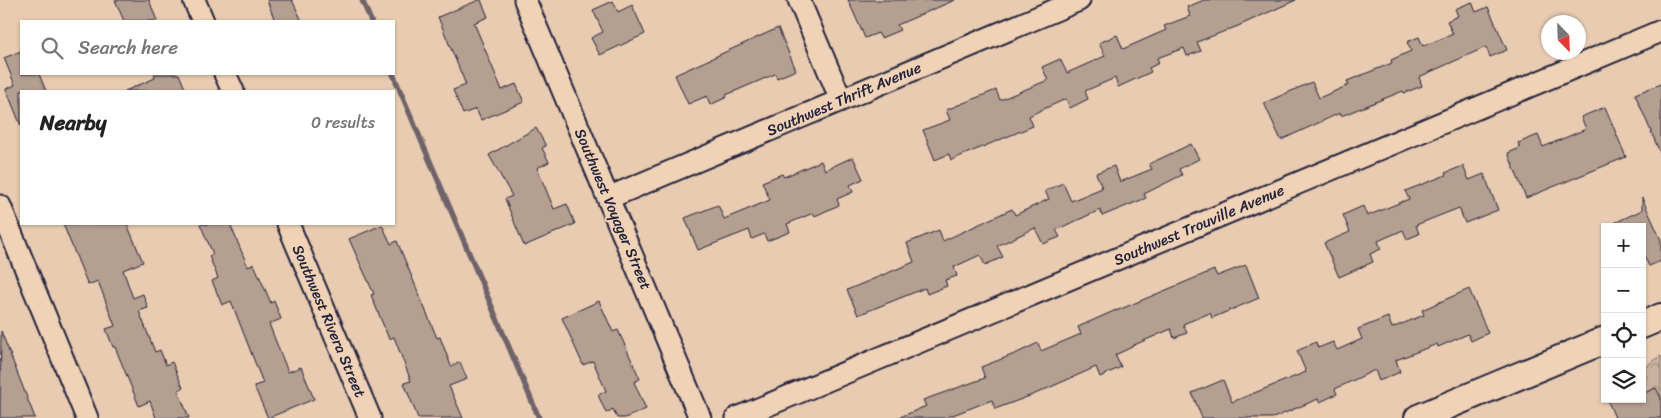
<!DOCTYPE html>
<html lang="en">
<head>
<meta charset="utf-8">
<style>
	body { margin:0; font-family:Sriracha,sans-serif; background:#f6f6f6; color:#222 }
	.controls { position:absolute; right:15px; bottom:15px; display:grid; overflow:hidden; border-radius:0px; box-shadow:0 1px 4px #0004 }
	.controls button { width:45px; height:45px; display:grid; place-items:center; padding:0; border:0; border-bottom:1px solid #e0e0e0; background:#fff; color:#222; font:25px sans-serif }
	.compass { position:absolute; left:1541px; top:15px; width:45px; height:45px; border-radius:50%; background:#fff; box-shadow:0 1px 4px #0004; rotate:157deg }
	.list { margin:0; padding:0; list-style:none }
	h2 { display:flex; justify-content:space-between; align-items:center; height:65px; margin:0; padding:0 20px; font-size:21px }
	h2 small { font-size:16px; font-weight:400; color:#767676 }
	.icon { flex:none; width:28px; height:28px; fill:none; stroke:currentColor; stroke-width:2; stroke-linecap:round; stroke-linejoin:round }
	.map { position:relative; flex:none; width:1661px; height:418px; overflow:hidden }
	.search { position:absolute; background:#fff; box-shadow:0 1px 4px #0004; left:20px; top:20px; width:375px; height:55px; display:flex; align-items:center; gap:12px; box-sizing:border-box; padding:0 18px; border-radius:0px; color:#767676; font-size:19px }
	.panel { position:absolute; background:#fff; box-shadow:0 1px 4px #0004; left:20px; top:90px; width:375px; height:135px; border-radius:0px }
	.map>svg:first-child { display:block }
</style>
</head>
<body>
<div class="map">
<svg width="1661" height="418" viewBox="0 0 1661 418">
	<defs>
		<pattern id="forest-crowns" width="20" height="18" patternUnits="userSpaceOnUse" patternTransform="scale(1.25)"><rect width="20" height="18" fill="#cab29f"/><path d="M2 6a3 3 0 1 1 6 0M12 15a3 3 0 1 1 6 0" fill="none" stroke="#a49083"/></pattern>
	</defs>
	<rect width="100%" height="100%" fill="#e8cbb1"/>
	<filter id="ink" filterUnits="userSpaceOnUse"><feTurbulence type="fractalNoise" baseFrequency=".02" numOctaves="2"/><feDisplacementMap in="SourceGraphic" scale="10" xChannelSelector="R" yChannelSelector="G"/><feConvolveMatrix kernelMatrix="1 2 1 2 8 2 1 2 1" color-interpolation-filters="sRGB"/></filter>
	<g filter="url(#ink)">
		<path fill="url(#forest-crowns)" stroke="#766a6d" d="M1661,356v62h-31l12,-19v-26l10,-12z"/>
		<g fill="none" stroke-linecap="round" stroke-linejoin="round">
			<path stroke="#6e6369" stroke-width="5.5" d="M362,0l9,21
				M393,74l146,344"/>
		</g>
		<path fill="#b49f91" stroke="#22223b" d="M115,0h34l8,21h-33z
			M267,0h25l10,21h-27z
			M479,0h2l7,17 -14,6 28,67 14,-6 8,18 -43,18 -5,-11 -13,5 -10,-24 13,-5 -28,-68z
			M848,0h107l-58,25 3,5 -19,8 -3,-5 -13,5z
			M1204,0h92l-58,26 -41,16 4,9 -14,5 -3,-8 -27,10 2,5 -10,5 2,4 -33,15 -3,-9 -30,13 3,8 -18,9 -4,-9 -27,12 -10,5 4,10 -82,34 -2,-6 -14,6 -12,-30 27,-10 -4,-10 50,-20 4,10 48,-20 -6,-13 18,-8 7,14 38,-17 -6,-13 18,-8 6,14 43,-19 -2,-4 26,-10 -3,-9z
			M613,1l5,11 14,-7 13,29 -45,21 -9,-17 12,-6 -10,-22z
			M1472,2l4,10 12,-5 19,43 -17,7 -4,-10 -67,30 3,9 -18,7 -1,-2 -62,25 -1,-3 -59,27 -17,-37 48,-21 7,16 30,-13 -2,-4 45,-18 -1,-3 20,-9 -4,-9 12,-5 4,9 30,-12 -6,-13 11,-5 -3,-7z
			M778,28l18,42 -19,8 -2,-4 -49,21 1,2 -17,8 -3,-9 -19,8 -13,-29z
			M21,51v23h18l7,17h-25v35l-15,-37 9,-4 -11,-27z
			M154,74h25l7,17h-61l30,-13z
			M1661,84v71l-26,-61z
			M1605,107l21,50 -100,41 -18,-45 12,-5 -2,-5 20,-8 5,12 43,-18 -5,-12z
			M536,128l10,18 -4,2 7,14 -12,6 17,41 13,-5 8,20 -51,22 -19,-47 7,-3 -23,-41z
			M1191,144l8,15 -20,10 3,6 -38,19 2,4 -44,18 -2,-6 -44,20 4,7 -17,7 -8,-16 -38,18 6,11 -18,8 -5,-10 -26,12 3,9 -12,4 2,6 -20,8 -2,-6 -67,27 -11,-25 67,-28 -7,-19 32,-13 4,11 69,-32 3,6 34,-16 -4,-8 18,-8 8,18 31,-13 -6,-15 18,-7 6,16 32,-13 -3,-5z
			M853,157l10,22 -13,6 3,7 -16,7 2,6 -24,11 -2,-3 -26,11 3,8 -23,9 -3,-7 -12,5 -3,-9 -51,20 -13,-32 33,-13 6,14 46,-19 -8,-18 20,-8 2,3 37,-16 4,9z
			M1463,166l6,14 15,-6 14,36 -33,13 -6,-15 -43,17 3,9 -12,5 -4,-9 -25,11 3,8 -11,5 3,8 -34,15 -15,-34 26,-11 -7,-17 20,-9 4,10 42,-17 -4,-8 41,-16 -1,-2z
			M1642,198l19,42v21l-12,5 -7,-15v-24h-36l36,-17z
			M63,224h64l16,38 -20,8 10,28 10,-4 5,14 -9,3 16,41 5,-2 6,15 6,-3 11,26 -5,2 11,28h-33l-6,-17 -11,5 -24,-59h-2l-7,-18 9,-3 -17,-45 -10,4z
			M200,224h30l18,43 6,-3 17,39 3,-2 7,18 -12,5 19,48 13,-5 13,32 -46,19 -14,-32 9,-3 -32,-82 -9,4 -10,-24 6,-3 -9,-22 4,-2z
			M382,225l9,19 6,-3 40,97 3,-1 11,29 9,-4 7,17 -18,7 14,32h-45l-14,-35 7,-2 -17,-44 -5,2 -18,-44 3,-1 -25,-55z
			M1246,265l13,33 -47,20 -2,-5 -27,11 4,9 -13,5 -3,-9 -39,17v1l-17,8 6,12 -21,10 -4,-10 -61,27 -40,15 -3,-9 -47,18h-47l28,-12 -3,-6 62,-22 -4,-11 36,-14 21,-10 3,8 40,-17 -3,-7 38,-17v1l98,-41 3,6z
			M1469,289l19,44 -17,8 -3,-7 -30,13 -1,-3 -41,16 4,12 -21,9 -4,-11 -40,19 2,5 -17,8 -2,-3 -45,19h-71l-10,-25 31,-13 9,22 74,-30 -9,-21 19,-9 2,6 15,-6 4,8 25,-11 -4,-10 30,-12 4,11 32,-13 -2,-5z
			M599,301l14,31 5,-2 22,49 -6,3 12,27 -21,9h-8l-4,-9 -7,4 -8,-18 8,-4 -13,-30 -10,4 -21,-47z
			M1,331l34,87h-35z
			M1656,388l5,10v20h-46l-8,-19h35v-5z"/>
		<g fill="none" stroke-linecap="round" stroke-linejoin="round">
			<defs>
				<path id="minor" d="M194,0l9,21
					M525,0l175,418
					M799,0l42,100
					M225,74l8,17
					M608,198l471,-198
					M0,206l87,212
					M288,224l82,194
					M737,418l924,-387"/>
				<path id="tertiary" d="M1642,325l19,-8
					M1418,418l187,-78"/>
			</defs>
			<use href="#minor" stroke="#22223b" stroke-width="25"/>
			<use href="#tertiary" stroke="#22223b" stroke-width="30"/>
			<use href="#minor" stroke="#f0d2b6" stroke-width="21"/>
			<use href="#tertiary" stroke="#f0d2b6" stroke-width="26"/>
		</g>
	</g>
	<g text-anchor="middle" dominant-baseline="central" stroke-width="4" stroke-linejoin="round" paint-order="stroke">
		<g font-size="15" fill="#22223b" stroke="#f0d2b6">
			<text transform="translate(844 99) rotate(-23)">Southwest Thrift Avenue</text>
			<text transform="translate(613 209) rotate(67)">Southwest Voyager Street</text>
			<text transform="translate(1199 225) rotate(-23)">Southwest Trouville Avenue</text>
			<text transform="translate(329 321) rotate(67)">Southwest Rivera Street</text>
		</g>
	</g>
</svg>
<div class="controls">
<button>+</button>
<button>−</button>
<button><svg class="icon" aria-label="locate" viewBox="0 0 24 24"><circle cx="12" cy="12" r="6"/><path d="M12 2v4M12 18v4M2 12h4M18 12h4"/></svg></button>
<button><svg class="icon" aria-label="layers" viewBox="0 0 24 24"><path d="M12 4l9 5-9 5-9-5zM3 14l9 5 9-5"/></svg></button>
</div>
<svg class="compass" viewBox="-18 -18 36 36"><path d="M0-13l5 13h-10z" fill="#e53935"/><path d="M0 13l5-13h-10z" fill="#767676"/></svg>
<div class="search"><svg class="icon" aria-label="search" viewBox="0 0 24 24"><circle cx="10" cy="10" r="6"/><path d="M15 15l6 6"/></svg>Search here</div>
<section class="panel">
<h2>Nearby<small>0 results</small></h2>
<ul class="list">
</ul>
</section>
</div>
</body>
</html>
